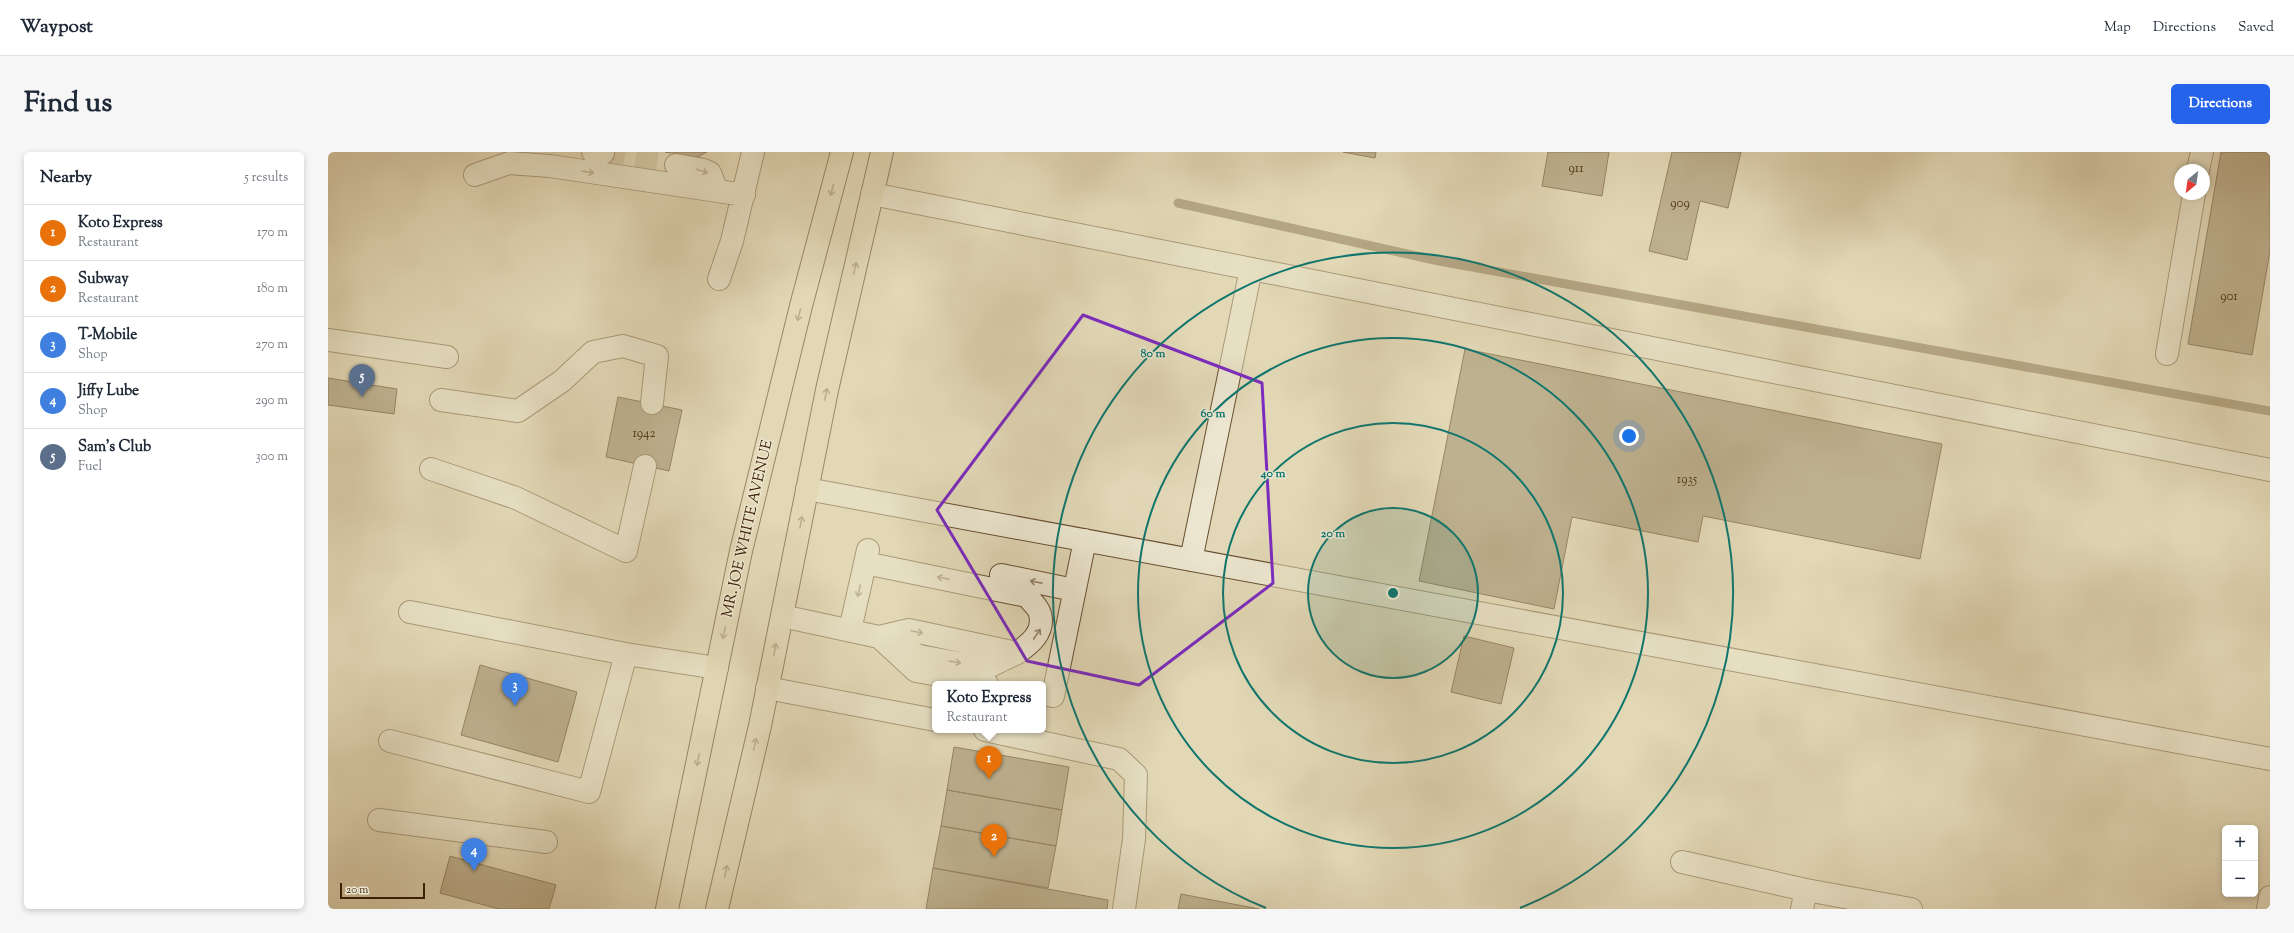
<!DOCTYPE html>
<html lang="en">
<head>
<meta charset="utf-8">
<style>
	body { margin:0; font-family:"Sorts Mill Goudy",serif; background:#f6f6f7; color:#1f2937 }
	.controls { position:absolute; right:12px; bottom:12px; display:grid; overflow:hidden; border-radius:6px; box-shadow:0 2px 6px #0003 }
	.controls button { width:36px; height:36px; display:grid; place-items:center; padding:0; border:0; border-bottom:1px solid #e0e1e3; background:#fff; color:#1f2937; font:20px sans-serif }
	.compass { position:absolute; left:1846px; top:12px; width:36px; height:36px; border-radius:50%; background:#fff; box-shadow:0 2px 6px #0003; rotate:209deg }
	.scale { position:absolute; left:12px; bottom:10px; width:85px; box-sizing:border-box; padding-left:4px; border:2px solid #3e2104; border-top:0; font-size:11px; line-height:14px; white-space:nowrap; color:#3e2104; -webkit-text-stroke:3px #ece6d0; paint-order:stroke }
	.you { position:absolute; left:1301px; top:284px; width:14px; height:14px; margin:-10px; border:3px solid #fff; border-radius:50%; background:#1a73e8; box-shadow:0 0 0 6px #1a73e833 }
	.badge { display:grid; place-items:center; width:26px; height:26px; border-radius:50%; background:#2563eb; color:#fff; font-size:13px; font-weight:700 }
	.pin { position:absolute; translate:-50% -33px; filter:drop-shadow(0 1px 2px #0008) }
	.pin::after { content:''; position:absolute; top:21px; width:14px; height:12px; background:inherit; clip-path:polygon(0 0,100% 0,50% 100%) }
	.popup { position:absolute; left:604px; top:529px; width:114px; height:52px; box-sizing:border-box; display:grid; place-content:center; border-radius:6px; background:#fff; filter:drop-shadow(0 1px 3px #0005); font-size:13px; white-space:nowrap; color:#747a83 }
	.popup b { font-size:15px; color:#1f2937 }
	.popup::after { content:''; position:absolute; left:50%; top:100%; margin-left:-8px; border:8px solid transparent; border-top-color:#fff }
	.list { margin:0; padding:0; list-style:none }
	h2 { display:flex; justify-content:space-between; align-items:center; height:52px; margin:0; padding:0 16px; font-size:17px }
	h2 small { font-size:13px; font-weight:400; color:#747a83 }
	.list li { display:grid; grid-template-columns:26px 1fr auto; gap:12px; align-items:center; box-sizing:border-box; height:56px; padding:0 16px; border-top:1px solid #e0e1e3 }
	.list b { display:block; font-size:15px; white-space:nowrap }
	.list p { margin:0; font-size:13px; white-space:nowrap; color:#747a83 }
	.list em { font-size:13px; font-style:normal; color:#747a83 }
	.map { position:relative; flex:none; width:1942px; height:757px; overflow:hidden; border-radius:6px }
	header { display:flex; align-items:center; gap:24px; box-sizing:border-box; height:56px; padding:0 20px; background:#fff; border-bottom:1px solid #e0e1e3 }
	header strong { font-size:19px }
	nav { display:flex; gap:22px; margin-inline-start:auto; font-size:14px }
	.intro { display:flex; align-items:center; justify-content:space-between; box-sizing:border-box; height:96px; padding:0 24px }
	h1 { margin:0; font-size:28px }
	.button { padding:10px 18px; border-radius:6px; background:#2563eb; color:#fff; font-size:14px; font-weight:700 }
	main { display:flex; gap:24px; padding:0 24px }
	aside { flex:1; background:#fff; border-radius:6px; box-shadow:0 2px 6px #0003 }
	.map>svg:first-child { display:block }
</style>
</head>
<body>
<header>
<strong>Waypost</strong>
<nav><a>Map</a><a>Directions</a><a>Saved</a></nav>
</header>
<div class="intro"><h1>Find us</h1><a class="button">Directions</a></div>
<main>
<aside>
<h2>Nearby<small>5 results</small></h2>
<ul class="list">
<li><span class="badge" style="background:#e8710a">1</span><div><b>Koto Express</b><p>Restaurant</p></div><em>170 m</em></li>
<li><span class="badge" style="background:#e8710a">2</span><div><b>Subway</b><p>Restaurant</p></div><em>180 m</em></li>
<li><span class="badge" style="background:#3f7fe0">3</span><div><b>T-Mobile</b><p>Shop</p></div><em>270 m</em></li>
<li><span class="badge" style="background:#3f7fe0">4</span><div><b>Jiffy Lube</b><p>Shop</p></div><em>290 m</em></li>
<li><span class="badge" style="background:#5c6f8a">5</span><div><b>Sam's Club</b><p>Fuel</p></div><em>300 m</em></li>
</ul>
</aside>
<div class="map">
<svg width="1942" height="757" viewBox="0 0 1942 757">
	<rect width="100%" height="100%" fill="#e2d8b7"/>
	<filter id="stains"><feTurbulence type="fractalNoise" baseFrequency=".005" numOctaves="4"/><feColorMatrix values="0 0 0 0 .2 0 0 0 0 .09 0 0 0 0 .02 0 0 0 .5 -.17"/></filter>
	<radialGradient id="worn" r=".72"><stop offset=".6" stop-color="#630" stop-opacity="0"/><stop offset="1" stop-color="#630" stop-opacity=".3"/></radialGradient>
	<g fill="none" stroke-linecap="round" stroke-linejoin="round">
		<path stroke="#7f6a4b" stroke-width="9" d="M850,51l261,58 831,150"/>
	</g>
	<path fill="#938061" stroke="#3e2104" d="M337,0h42l-12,6z
		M1015,0h33l-1,6z
		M1220,0h61l-7,44 -60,-10z
		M1344,0h69l-13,56 -28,-7 -13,59 -38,-9z
		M1893,0h49v99l-18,104 -64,-11z
		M1137,197l477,95 -22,115 -217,-43 -5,26 -126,-25 -18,92 -135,-28z
		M0,226l69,11 -3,25 -66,-9z
		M290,245l64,13 -13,61 -63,-14z
		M1136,484l50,12 -13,56 -50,-12z
		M152,513l97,27 -19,70 -97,-27z
		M626,595l115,20 -7,43 -115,-20z
		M619,638l115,20 -6,36 -115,-20z
		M613,674l115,20 -8,42 -115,-20z
		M122,704l106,29 -7,24h-50l-59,-16z
		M605,716l175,32 -1,9h-181z
		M853,742l78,15h-81z"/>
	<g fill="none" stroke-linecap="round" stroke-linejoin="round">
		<path stroke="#c1b393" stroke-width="22" stroke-dasharray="22 11" stroke-linecap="butt" d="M275,1l73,12"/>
		<defs>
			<path id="minor" d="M265,0l10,1
				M348,13l28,5 6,3 7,18
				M1870,18l4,-18
				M147,23l34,-12 41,3 194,29
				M544,42l1398,276
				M391,127l13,-38 21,-89
				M0,188l119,17
				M1839,202l27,-160
				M113,248l77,11 44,-30 31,-29 30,-6 34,10 -5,47
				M103,317l85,29 110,53 19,-85
				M479,337l1463,270
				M863,408l60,-291
				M537,411l162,33c4,5 12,12 13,18 5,18 -10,30 -23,39l-108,-23 -30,7
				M673,423l73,15
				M82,460l216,42 91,14
				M454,464l97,21 37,34 71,13
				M522,478l18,-80
				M576,496l15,8 67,12 31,-15
				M439,536l168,32
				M715,542l10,2 32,-156
				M657,578l134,29 17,16 -2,64 -10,70
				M62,589l199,51 37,-138
				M51,668l167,22
				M1354,710l124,28
				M1474,757l4,-19 105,19
				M1940,757l2,-12"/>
			<path id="major" d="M339,757l74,-358 60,-245 41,-154
				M389,757l43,-183 67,-336 55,-238"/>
		</defs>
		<use href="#minor" stroke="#674f31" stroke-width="24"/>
		<use href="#major" stroke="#3e2104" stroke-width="24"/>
		<use href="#minor" stroke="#ece6d0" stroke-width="22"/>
		<use href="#major" stroke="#e2d8b7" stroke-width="22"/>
	</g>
	<defs><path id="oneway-shaft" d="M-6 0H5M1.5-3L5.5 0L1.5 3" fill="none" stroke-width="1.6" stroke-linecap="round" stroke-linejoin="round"/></defs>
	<g stroke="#95846a">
		<use href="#oneway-shaft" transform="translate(374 19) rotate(18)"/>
		<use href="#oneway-shaft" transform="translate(260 20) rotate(8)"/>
		<use href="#oneway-shaft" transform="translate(615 426) rotate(-169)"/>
		<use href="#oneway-shaft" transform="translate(708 430) rotate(-169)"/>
		<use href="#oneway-shaft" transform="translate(531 439) rotate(103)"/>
		<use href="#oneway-shaft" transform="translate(589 480) rotate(12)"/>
		<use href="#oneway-shaft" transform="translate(709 482) rotate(-56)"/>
		<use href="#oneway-shaft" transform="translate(627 510) rotate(10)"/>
	</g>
	<g stroke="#907c5e">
		<use href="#oneway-shaft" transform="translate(504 38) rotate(105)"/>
		<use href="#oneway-shaft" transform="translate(527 116) rotate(-77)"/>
		<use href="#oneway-shaft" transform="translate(471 163) rotate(104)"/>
		<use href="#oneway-shaft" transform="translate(498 242) rotate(-78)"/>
		<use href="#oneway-shaft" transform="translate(473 370) rotate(-79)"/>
		<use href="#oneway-shaft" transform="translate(396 481) rotate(102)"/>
		<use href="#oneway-shaft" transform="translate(447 497) rotate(-79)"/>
		<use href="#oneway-shaft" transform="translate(427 592) rotate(-77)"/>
		<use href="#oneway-shaft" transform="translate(370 608) rotate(102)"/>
		<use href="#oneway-shaft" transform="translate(398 719) rotate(-77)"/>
	</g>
	<path d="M0 0H1942V757H0ZM755,163l179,68 11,200 -134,102 -112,-24 -90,-151z" fill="#e2d8b7" fill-opacity=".55" fill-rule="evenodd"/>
	<path fill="none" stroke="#7b2cbf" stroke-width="3" stroke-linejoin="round" d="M755,163l179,68 11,200 -134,102 -112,-24 -90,-151z"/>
	<circle cx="1065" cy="441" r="85" fill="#0f766e" fill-opacity=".12"/>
	<g fill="none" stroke="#0f766e" stroke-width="2">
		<circle cx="1065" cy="441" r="85"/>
		<circle cx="1065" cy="441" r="170"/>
		<circle cx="1065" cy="441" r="255"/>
		<path d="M938 756A340 340 0 1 1 1192 756"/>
	</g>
	<g text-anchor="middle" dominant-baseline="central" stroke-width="3" stroke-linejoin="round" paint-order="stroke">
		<g font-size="13" fill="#53391b">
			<text x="1248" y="17">911</text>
			<text x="1352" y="52">909</text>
			<text x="1901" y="145">901</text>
			<text x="316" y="282">1942</text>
			<text x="1359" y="328">1935</text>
		</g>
		<g font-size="15" fill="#3e2104" stroke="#ece6d0">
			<text transform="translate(420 377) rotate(-77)">MR. JOE WHITE AVENUE</text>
		</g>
	</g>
	<circle cx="1065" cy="441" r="6" fill="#0f766e" stroke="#ece6d0" stroke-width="2"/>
	<g font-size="12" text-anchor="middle" font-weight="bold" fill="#0f766e" stroke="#ece6d0" stroke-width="3" stroke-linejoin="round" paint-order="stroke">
		<text x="825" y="205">80 m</text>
		<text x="885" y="265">60 m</text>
		<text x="945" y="325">40 m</text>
		<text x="1005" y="385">20 m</text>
	</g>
	<rect width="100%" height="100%" filter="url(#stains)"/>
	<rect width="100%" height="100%" fill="url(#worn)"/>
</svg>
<div class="controls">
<button>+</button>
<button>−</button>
</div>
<svg class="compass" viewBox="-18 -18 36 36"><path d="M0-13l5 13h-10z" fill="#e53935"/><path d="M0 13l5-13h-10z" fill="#747a83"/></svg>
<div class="scale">20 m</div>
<div class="you"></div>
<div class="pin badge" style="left:661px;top:627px;background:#e8710a">1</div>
<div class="popup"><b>Koto Express</b>Restaurant</div>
<div class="pin badge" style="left:666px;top:705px;background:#e8710a">2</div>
<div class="pin badge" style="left:187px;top:554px;background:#3f7fe0">3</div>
<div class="pin badge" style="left:146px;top:719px;background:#3f7fe0">4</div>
<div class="pin badge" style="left:34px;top:245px;background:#5c6f8a">5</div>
</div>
</main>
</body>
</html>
